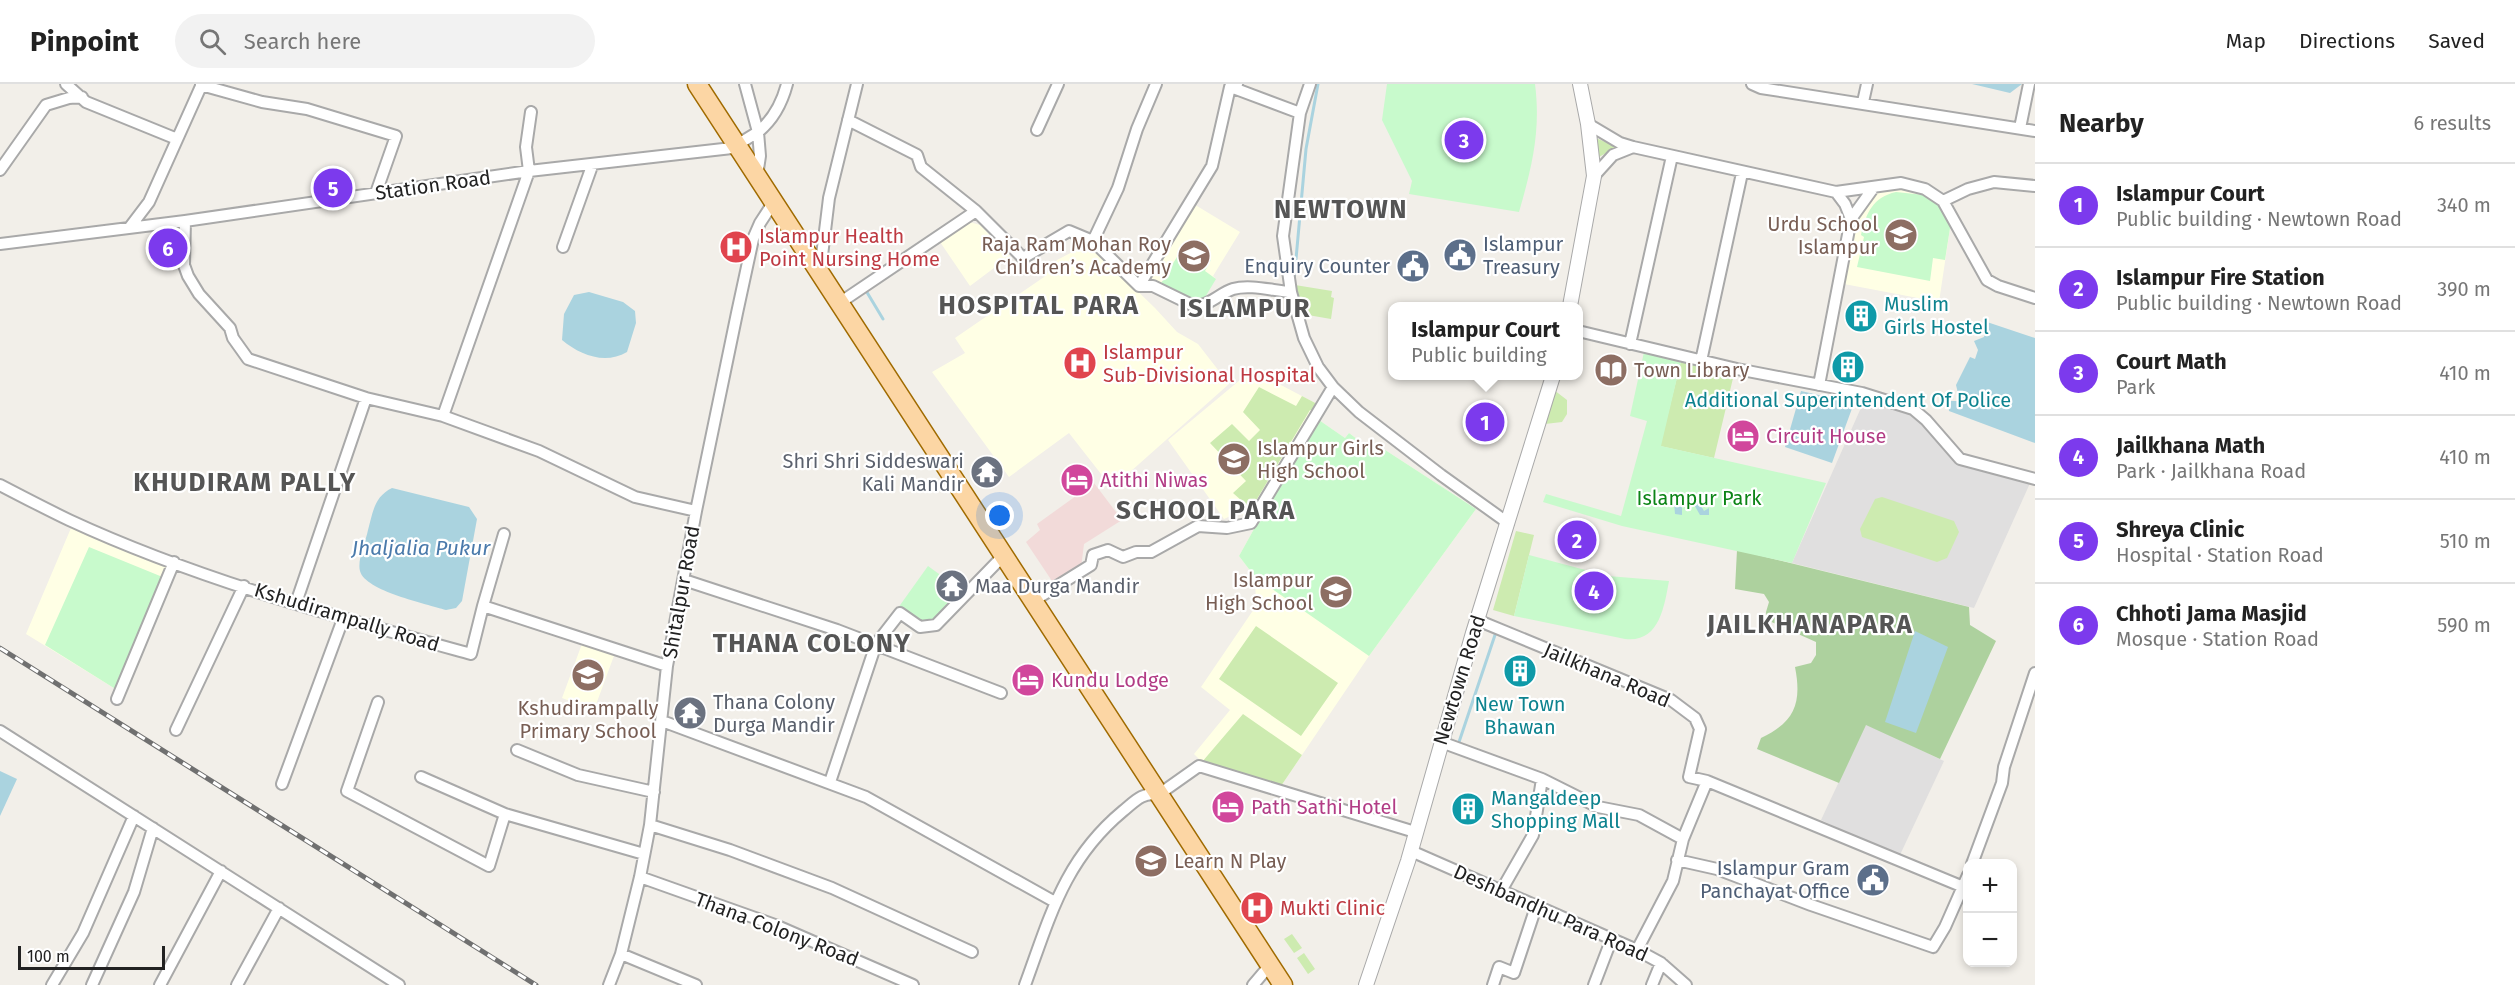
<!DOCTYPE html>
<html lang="en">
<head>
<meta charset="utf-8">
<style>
	body { margin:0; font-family:"Fira Sans",sans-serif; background:#f2f2f2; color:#222 }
	.controls { position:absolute; right:18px; bottom:18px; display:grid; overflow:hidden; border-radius:12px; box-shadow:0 3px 9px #0003 }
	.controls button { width:54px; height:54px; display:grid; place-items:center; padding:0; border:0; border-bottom:2px solid #e0e0e0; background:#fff; color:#222; font:30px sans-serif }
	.scale { position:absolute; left:18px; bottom:15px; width:147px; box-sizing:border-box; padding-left:6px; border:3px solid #222; border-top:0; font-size:16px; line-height:21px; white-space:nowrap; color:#222; -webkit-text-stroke:4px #fff; paint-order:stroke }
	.you { position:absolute; left:1000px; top:432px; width:21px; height:21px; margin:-15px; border:4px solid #fff; border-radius:50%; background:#1a73e8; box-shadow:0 0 0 9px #1a73e833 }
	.badge { display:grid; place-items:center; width:39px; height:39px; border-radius:50%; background:#7c3aed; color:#fff; font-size:20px; font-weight:700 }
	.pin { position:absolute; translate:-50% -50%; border:3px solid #fff; box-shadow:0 2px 6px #0006 }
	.popup { position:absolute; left:1388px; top:218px; width:195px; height:78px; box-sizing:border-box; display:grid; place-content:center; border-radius:12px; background:#fff; filter:drop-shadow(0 2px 4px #0005); font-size:20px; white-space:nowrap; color:#767676 }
	.popup b { font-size:22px; color:#222 }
	.popup::after { content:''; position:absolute; left:50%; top:100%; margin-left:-12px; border:12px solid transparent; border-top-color:#fff }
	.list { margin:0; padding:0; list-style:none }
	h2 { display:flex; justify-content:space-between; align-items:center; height:78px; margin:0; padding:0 24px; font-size:26px }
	h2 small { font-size:20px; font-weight:400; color:#767676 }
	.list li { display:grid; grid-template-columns:39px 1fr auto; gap:18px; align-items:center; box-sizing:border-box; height:84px; padding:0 24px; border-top:2px solid #e0e0e0 }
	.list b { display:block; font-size:22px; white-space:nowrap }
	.list p { margin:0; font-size:20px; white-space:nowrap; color:#767676 }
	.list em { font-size:20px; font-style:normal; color:#767676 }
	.icon { flex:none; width:33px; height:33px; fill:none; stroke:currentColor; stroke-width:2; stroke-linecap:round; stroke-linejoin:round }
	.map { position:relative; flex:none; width:2035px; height:901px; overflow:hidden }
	header { display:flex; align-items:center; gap:36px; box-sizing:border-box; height:84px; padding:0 30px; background:#fff; border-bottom:2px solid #e0e0e0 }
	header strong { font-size:28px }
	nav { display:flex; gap:33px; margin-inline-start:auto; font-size:21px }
	.search { width:420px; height:54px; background:#f2f2f2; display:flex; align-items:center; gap:15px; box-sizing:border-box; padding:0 21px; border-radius:33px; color:#767676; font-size:22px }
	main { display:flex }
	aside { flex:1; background:#fff }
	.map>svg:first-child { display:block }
</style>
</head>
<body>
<header>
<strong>Pinpoint</strong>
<div class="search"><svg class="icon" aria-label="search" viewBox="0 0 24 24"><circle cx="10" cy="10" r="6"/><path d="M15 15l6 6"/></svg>Search here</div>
<nav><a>Map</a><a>Directions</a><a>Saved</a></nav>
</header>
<main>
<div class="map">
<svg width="2035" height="901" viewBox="0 0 2035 901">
	<rect width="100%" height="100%" fill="#f2efe9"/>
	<path fill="#e0dfdf" d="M1874,316l28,9 21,12 20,29 17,14 71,17 -57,127 -182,-45 68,-153z
		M1866,640l78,37 -45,96 -78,-37z"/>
	<path fill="#f2dad9" d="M1094,399l28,37 -38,24 -3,24 -27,16 -28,-42 14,-12 -3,-6z"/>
	<path fill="#ffffe5" d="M1907,105l31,10 13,23 -12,80 -95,-18 12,-63 15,-23 9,-6z
		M1192,119l48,29 -27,44 3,3 -56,6 -10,-5z
		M966,137l14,4 30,31 -40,30 -32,-47z
		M1080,164l15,2 60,58 22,24 21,12 31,40 -117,104 -43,-55 -60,44 -77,-105 33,-19 -10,-15 89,-61 13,-17z
		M1246,291l12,8 4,-8 57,30 -69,115 -11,-8 -15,7 -56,-79z
		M1316,334l29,20 4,-5 25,19 5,-6 97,63 -107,147 -88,130 -79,-24 -8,-8 36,-44 -29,-23 55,-81 -1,-29 -16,-21 15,-27 -3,-2z
		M71,444l98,40 -52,122 -91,-56z
		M583,557l32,12 -21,57 -32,-12z
		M1153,764l7,7 3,-2 3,4 -20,19 -11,-11z"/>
	<path fill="#cdebb0" d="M1596,54l21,9 -18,10z
		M1295,201l37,6 -1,6 3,1 -3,21 -29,-5z
		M1681,277l53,13 -20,84 -54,-12z
		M1259,303l37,19 6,-10 17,9 -4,7 -5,-2 -59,99 -18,-16 13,-12 -36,-38 22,-19 17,17 11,-11 -17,-18z
		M1554,306l13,10v14l-5,8 -17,2z
		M1882,413l72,24 5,11 -12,26 -10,4 -75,-25 -2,-8 15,-30z
		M1516,447l18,4 -20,81 -21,-6z
		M1256,542l82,57 -37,53 -82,-57z
		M1243,630l59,41 -21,31 -79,-24z
		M1292,850l10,14 -8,5 -10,-14z
		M1304,869l11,16 -7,5 -11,-16z"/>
	<path fill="#add19e" d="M1737,466l232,57 1,18 26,16 -56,118 -74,-34 -27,58 -82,-34 4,-11c34,-16 41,-35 34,-71l16,-4 5,-8v-13l-49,-22 -1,-8 3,-10 -5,-8 -29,-5z"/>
	<path fill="#c8facc" d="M1387,0h148c6,47 -3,83 -16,128l-110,-18 3,-13 -30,-61z
		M1896,108l28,3 14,6 13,21 -6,38 -12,-2 -3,23 -73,-14 7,-30 -3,-2c5,-22 12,-38 35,-43z
		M1186,158l25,18 -6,11 11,8 -12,20 -6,3 -38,-17z
		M1644,268l37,9 -20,85 165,37 -34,80 -170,-37 -79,-24 3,-8 75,22 26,-95 -17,-5z
		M1316,334l29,20 4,-5 25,19 5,-6 97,63 -107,147 -114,-79 -16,-21 15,-27 -3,-2z
		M89,463l76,31 -48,112 -72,-45z
		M1529,471l79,21 61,5c-5,27 -10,62 -44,58l-111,-23z
		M928,482l18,13 -4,7 15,15 -22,22h-15l-22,-15z"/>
	<path fill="#aad3df" d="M1972,0h50l-12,9z
		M589,208l34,10 12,9 1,12 -9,29c-22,13 -47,3 -65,-12l2,-26 10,-19z
		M1987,238l48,16v105l-86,-32 -1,-10h12l-4,-16 14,-28 5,2 3,-9 -4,-9 10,-4z
		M1801,307l53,12 -22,60 -47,-16z
		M392,404l77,19 8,12 -15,82 -6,7 -10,2c-19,-6 -81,-19 -86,-39 -3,-11 6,-30 8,-41 5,-18 6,-33 24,-42z
		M1688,410l9,5 7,12 5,-3v7h-9l-8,-14 -4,-1 -6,5v10l-7,-1 -1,-12 3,-4z
		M1915,547l33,16 -32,86 -31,-11z
		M0,687l17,8 -17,37z"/>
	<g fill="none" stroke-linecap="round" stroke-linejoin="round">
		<path stroke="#aad3df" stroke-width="3" d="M1294,197l12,-132 12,-65
			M865,205l18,30
			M1458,661l38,-113"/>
		<defs>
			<path id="minor" d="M66,0l20,18 91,37
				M1237,0l-1,5 64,24
				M1310,0l-10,29 -17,123 8,56 13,46 14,29 15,20 26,25 82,63 67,48
				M1752,0l9,4 274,43
				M201,1l61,17 45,7 89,27 -20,57
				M1863,18l4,-18
				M848,36l69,35 4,12 55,44
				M1588,40l32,19 13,4 203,45 65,-9 24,6 18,12 25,-12 26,-7 41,4
				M2020,44l9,-44
				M1037,46l21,-46
				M0,86l46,-65 23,-7 13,-1
				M757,92l3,-20 -2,-24c16,-13 24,-29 29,-48
				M1594,92l19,-21 20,-8
				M1836,108l9,12 6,15
				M1943,117l44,79 11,6 37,12
				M185,137l-1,44 4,11 11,18 31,34 3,10 15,21 118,39 77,18 96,35 96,46 61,14
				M130,143l19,-25 53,-118
				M1093,157l25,-53 19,-59 19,-45
				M0,160l185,-23 344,-50 203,-23 26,-16 -13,-48
				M563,163l29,-81
				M820,188l9,-74 28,-114
				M1139,202l73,-120 18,-79
				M838,220l138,-93 47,47 46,-27 24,10 46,45h14l41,20c14,1 26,-13 39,-17 17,-5 41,2 58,3
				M1578,247l159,38 125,24 51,16 13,11 34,39 75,20
				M1630,260l42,-188
				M1701,277l41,-188
				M1819,301l32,-166 23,-32
				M443,332l86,-245 -3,-24 5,-35
				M0,401c23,12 46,24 69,35 127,59 268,97 402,134l12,-48 184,60
				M684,496l153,50 164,63
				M1033,517l58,-36 2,-10 15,-5 15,7 13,-5h15l47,-26 29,2 24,-5 82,-136
				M296,519l70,-205
				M483,522l21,-72
				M1477,536l194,80 24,18 5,11 -11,48 18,4 254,105
				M117,615l57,-137
				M378,618l-31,89 142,75 16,-52 139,40
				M662,637l204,76 189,105
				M176,646l68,-144
				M0,647l399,254
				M1441,658l101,37 56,28 41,8 44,24
				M517,666l61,25 76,17
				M421,693l84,37
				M830,698l46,-138 24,-31 20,14 16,-2 67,-69
				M282,700l61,-165
				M650,741l80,25 102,38 140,64
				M1411,767l226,99 24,13 25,22
				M1677,776l40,9 94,36 122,42 12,-20 23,-52
				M1972,780l30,-81 2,-16 31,-94
				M640,793l135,48 138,60
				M1501,807l32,-56 9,-56
				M1637,866l36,-69 10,-42 24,-58
				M621,870l75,31
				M52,901l31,-52 51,-117
				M92,901l42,-93 19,-64
				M160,901l61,-114
				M237,901l42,-77
				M609,901l12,-31 19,-77 10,-52 17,-159 29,-155 41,-198 16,-74 7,-16 13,-20
				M1025,901c25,-68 39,-125 98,-174 11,-9 20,-20 35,-16l41,-29 216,66
				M1253,901l17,-20
				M1493,901l6,-18 15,6 22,-66
				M1594,901l18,-47
				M1652,901l9,-22"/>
			<path id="tertiary" d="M1570,222l24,-130 -6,-52 -8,-40
				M1366,901l42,-124 65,-228 80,-257"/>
			<path id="primary" d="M697,0l586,901"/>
		</defs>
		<use href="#minor" stroke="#a9a9a9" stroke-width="14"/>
		<use href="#tertiary" stroke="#a9a9a9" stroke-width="16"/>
		<use href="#primary" stroke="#a06b00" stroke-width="21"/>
		<use href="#minor" stroke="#fff" stroke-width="10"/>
		<use href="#tertiary" stroke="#fff" stroke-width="14"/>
		<use href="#primary" stroke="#fcd6a4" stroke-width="18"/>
		<defs>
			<path id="rail" d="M0,564l536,337"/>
		</defs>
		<use href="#rail" stroke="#707070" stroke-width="5"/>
		<use href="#rail" stroke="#fff" stroke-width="3" stroke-dasharray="9" stroke-linecap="butt"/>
	</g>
	<defs>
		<symbol id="school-disc" viewBox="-11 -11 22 22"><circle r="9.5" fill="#8d6e63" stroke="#fff"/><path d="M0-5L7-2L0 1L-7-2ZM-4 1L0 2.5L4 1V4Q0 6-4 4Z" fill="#fff"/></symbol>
		<symbol id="hospital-disc" viewBox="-11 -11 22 22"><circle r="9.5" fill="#e0444e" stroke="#fff"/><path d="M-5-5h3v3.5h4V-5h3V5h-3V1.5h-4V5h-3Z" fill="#fff"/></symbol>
		<symbol id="civic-disc" viewBox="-11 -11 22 22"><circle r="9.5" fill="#5c6f8a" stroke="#fff"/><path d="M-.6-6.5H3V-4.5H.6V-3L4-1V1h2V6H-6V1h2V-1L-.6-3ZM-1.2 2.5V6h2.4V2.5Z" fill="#fff"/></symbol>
		<symbol id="building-disc" viewBox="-11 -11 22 22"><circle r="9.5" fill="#0f9aa8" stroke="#fff"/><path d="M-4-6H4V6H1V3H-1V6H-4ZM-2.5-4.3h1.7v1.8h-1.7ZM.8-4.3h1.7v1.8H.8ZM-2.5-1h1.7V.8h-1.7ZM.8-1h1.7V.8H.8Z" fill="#fff"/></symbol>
		<symbol id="library-disc" viewBox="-11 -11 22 22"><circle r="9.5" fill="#8d6e63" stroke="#fff"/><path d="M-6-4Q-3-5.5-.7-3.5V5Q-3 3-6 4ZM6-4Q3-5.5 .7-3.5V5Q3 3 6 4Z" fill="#fff"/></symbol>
		<symbol id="hotel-disc" viewBox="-11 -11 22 22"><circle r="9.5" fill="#d1479c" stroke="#fff"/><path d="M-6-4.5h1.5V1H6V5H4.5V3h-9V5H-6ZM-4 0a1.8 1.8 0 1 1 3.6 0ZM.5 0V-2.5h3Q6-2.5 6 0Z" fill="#fff"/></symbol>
		<symbol id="temple-disc" viewBox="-11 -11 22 22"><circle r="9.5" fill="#6b7280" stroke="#fff"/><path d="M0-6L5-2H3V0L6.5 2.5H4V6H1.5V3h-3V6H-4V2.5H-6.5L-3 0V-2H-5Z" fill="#fff"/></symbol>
	</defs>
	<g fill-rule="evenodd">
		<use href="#school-disc" x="1882" y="132" width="38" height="38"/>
		<use href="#hospital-disc" x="717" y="144" width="38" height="38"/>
		<use href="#civic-disc" x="1441" y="152" width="38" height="38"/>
		<use href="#school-disc" x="1175" y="153" width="38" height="38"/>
		<use href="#civic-disc" x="1394" y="163" width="38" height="38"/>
		<use href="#building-disc" x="1842" y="213" width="38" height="38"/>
		<use href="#hospital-disc" x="1061" y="260" width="38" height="38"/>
		<use href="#building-disc" x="1829" y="264" width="38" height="38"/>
		<use href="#library-disc" x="1592" y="267" width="38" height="38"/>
		<use href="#hotel-disc" x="1724" y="333" width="38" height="38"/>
		<use href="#school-disc" x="1215" y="356" width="38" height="38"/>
		<use href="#temple-disc" x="968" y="369" width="38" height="38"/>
		<use href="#hotel-disc" x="1058" y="377" width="38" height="38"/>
		<use href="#temple-disc" x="933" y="483" width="38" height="38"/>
		<use href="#school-disc" x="1317" y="489" width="38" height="38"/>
		<use href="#building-disc" x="1501" y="568" width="38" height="38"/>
		<use href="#school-disc" x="569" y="572" width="38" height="38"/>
		<use href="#hotel-disc" x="1009" y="577" width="38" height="38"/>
		<use href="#temple-disc" x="671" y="610" width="38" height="38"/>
		<use href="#hotel-disc" x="1209" y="704" width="38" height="38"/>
		<use href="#building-disc" x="1449" y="706" width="38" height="38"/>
		<use href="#school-disc" x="1132" y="758" width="38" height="38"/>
		<use href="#civic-disc" x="1854" y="777" width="38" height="38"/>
		<use href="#hospital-disc" x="1238" y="805" width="38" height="38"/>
	</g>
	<g text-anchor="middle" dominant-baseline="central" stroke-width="4.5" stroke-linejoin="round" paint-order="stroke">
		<g font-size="20" fill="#222" stroke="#fff">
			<text transform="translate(433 101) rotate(-8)">Station Road</text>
			<text transform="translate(681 508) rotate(-80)">Shitalpur Road</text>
			<text transform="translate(347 533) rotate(17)">Kshudirampally Road</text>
			<text transform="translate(1607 591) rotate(23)">Jailkhana Road</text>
			<text transform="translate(1459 596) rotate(-73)">Newtown Road</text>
			<text transform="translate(1551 829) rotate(24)">Deshbandhu Para Road</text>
			<text transform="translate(777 845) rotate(21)">Thana Colony Road</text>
		</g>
		<g font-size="20" fill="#785e54" stroke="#fff" text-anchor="end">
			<text x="1878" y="140">Urdu School<tspan x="1878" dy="23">Islampur</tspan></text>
			<text x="1171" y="160">Raja Ram Mohan Roy<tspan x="1171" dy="23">Children’s Academy</tspan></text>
			<text x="1634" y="286" text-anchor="start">Town Library</text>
			<text x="1257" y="364" text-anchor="start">Islampur Girls<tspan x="1257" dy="23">High School</tspan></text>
			<text x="1313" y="496">Islampur<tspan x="1313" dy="23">High School</tspan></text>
			<text x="588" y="624" text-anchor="middle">Kshudirampally<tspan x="588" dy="23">Primary School</tspan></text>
			<text x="1174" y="777" text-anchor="start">Learn N Play</text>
		</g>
		<g font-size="20" fill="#be3a42" stroke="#fff" text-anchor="start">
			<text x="759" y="152">Islampur Health<tspan x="759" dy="23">Point Nursing Home</tspan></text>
			<text x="1103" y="268">Islampur<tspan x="1103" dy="23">Sub-Divisional Hospital</tspan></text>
			<text x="1280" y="824">Mukti Clinic</text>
		</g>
		<g font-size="20" fill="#4e5e75" stroke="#fff" text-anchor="end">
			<text x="1483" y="160" text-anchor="start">Islampur<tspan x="1483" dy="23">Treasury</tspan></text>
			<text x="1390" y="182">Enquiry Counter</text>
			<text x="1850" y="784">Islampur Gram<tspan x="1850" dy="23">Panchayat Office</tspan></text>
		</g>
		<g font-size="20" fill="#0d838f" stroke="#fff" text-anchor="start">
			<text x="1884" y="220">Muslim<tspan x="1884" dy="23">Girls Hostel</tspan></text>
			<text x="1848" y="316" text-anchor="middle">Additional Superintendent Of Police</text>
			<text x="1520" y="620" text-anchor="middle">New Town<tspan x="1520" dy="23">Bhawan</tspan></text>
			<text x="1491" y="714">Mangaldeep<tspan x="1491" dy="23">Shopping Mall</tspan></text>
		</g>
		<g font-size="20" fill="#b23c85" stroke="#fff" text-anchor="start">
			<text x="1766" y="352">Circuit House</text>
			<text x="1100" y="396">Atithi Niwas</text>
			<text x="1051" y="596">Kundu Lodge</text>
			<text x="1251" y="723">Path Sathi Hotel</text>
		</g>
		<g font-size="20" fill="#5b616d" stroke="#fff" text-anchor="start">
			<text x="964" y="377" text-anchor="end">Shri Shri Siddeswari<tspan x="964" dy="23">Kali Mandir</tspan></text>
			<text x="975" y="502">Maa Durga Mandir</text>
			<text x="713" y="618">Thana Colony<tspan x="713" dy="23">Durga Mandir</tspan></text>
		</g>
		<g font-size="20" fill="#0c8416" stroke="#fff">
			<text x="1699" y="414">Islampur Park</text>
		</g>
		<g font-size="21" font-style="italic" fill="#4a7aab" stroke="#fff">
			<text x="421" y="464">Jhaljalia Pukur</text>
		</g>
		<g font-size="26" font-weight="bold" letter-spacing="1.5" fill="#555" stroke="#fff">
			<text x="1341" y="125">NEWTOWN</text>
			<text x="1039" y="221">HOSPITAL PARA</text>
			<text x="1245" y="224">ISLAMPUR</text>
			<text x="245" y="398">KHUDIRAM PALLY</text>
			<text x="1206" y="426">SCHOOL PARA</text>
			<text x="1810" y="540">JAILKHANAPARA</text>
			<text x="812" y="559">THANA COLONY</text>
		</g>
	</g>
</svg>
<div class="controls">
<button>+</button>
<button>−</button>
</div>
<div class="scale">100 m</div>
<div class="you"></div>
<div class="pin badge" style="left:1485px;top:338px">1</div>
<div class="popup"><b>Islampur Court</b>Public building</div>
<div class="pin badge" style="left:1577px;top:456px">2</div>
<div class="pin badge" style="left:1464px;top:56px">3</div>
<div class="pin badge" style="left:1594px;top:507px">4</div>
<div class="pin badge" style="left:333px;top:104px">5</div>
<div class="pin badge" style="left:168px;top:164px">6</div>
</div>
<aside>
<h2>Nearby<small>6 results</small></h2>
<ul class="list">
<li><span class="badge">1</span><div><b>Islampur Court</b><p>Public building · Newtown Road</p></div><em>340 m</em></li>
<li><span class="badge">2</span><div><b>Islampur Fire Station</b><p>Public building · Newtown Road</p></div><em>390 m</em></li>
<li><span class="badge">3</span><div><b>Court Math</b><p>Park</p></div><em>410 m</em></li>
<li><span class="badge">4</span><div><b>Jailkhana Math</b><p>Park · Jailkhana Road</p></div><em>410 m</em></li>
<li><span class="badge">5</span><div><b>Shreya Clinic</b><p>Hospital · Station Road</p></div><em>510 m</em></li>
<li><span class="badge">6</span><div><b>Chhoti Jama Masjid</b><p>Mosque · Station Road</p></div><em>590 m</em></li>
</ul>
</aside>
</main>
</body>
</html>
